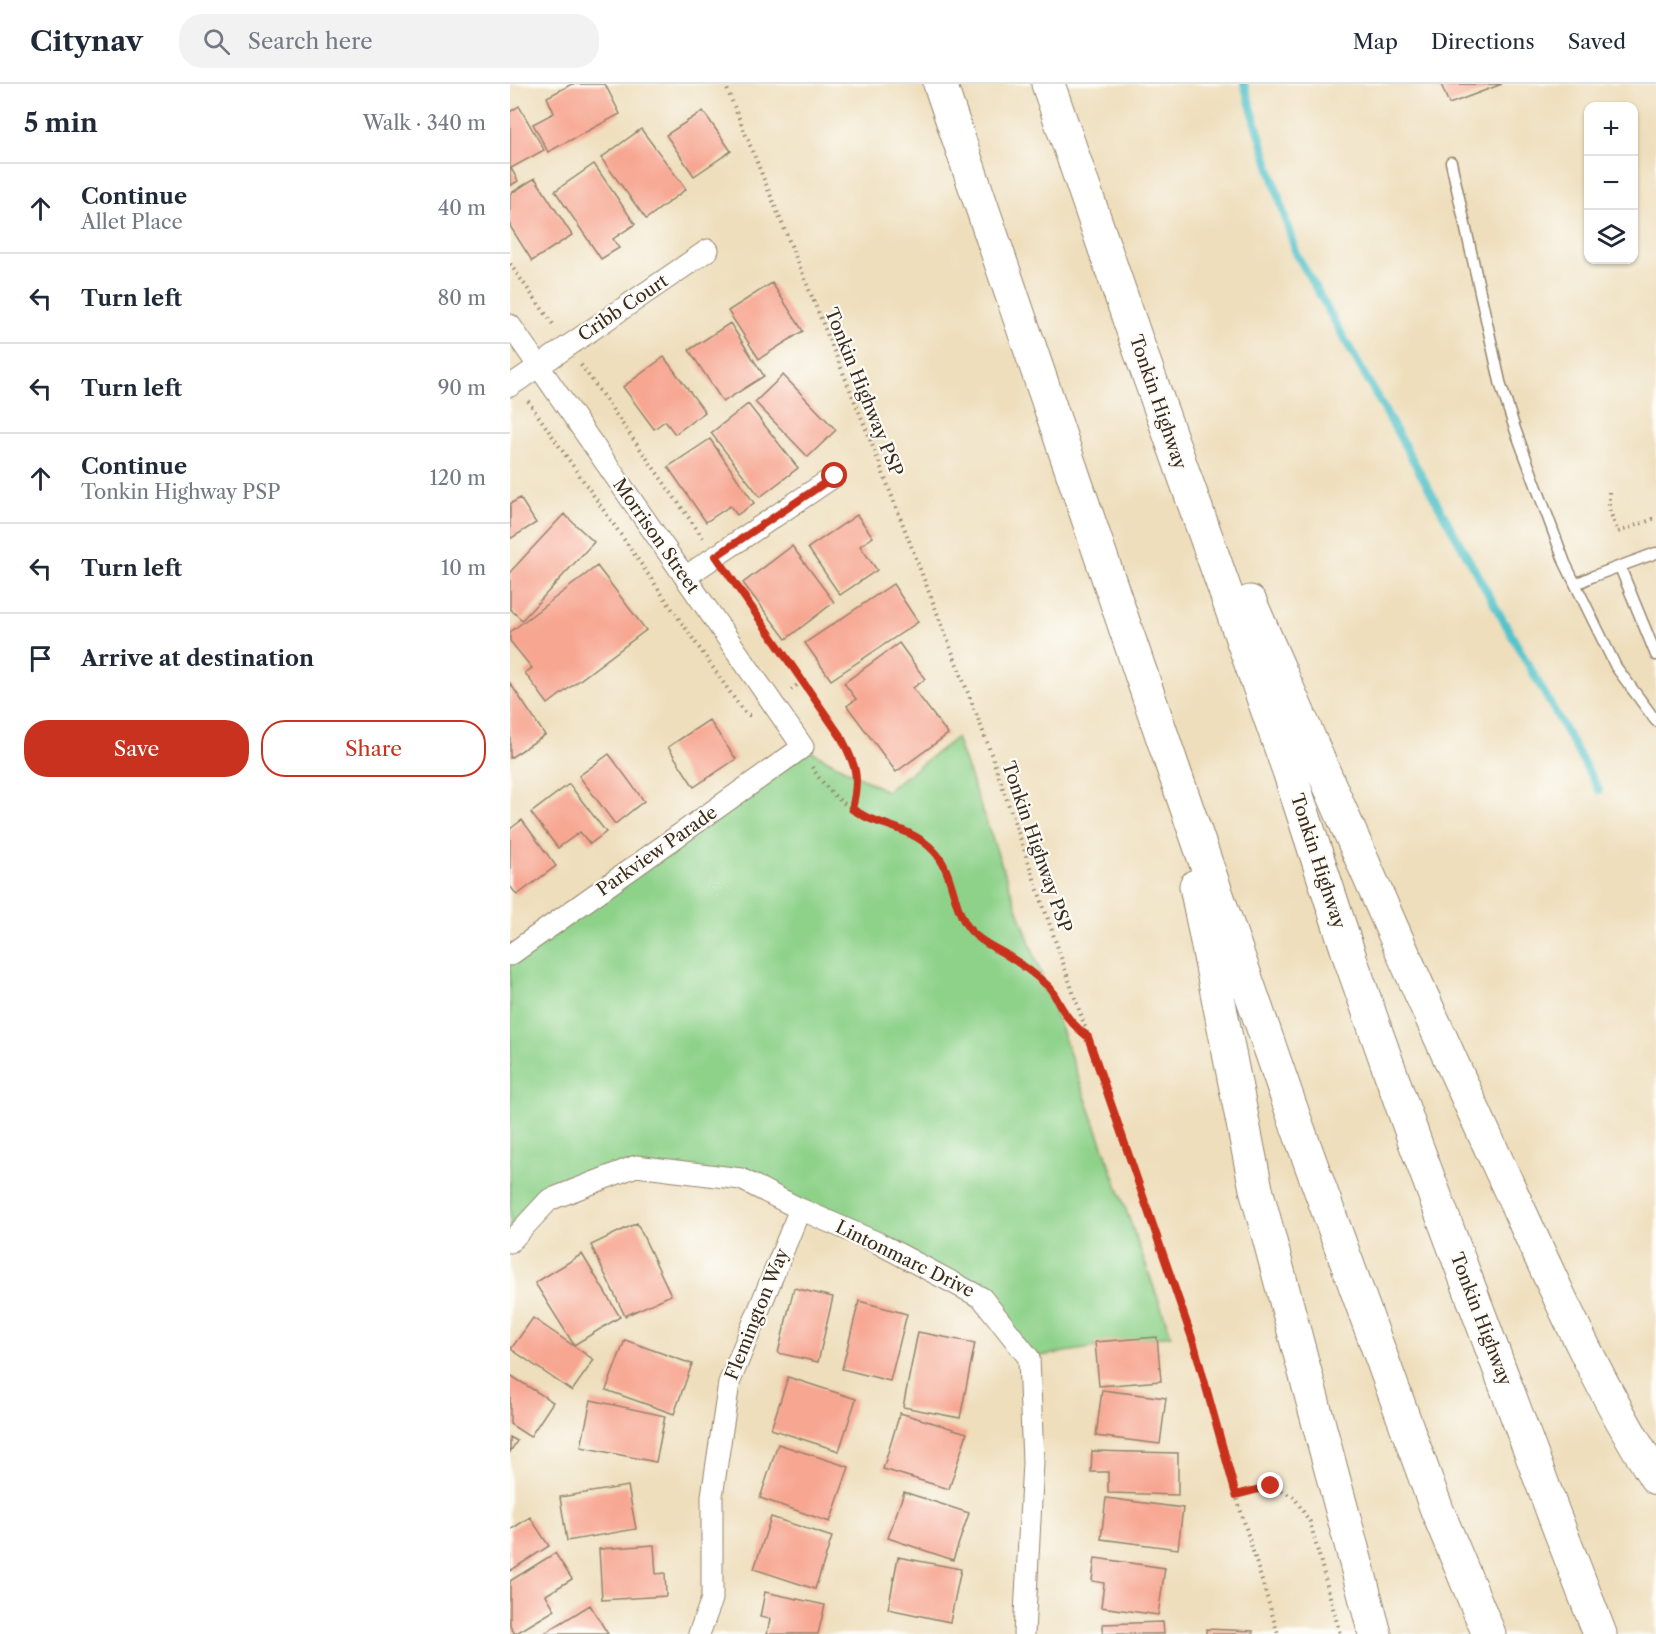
<!DOCTYPE html>
<html lang="en">
<head>
<meta charset="utf-8">
<style>
	body { margin:0; font-family:"Libre Caslon Text",serif; background:#f2f2f3; color:#1f2937 }
	.controls { position:absolute; right:18px; top:18px; display:grid; overflow:hidden; border-radius:12px; box-shadow:0 2px 4px #0004 }
	.controls button { width:54px; height:54px; display:grid; place-items:center; padding:0; border:0; border-bottom:2px solid #e0e1e3; background:#fff; color:#1f2937; font:30px sans-serif }
	.stop { position:absolute; width:18px; height:18px; margin:-14px; border:4px solid #c8321e; border-radius:50%; background:#fff }
	.stop.end { background:#c8321e; border-color:#fff; box-shadow:0 2px 6px #0008 }
	.list { margin:0; padding:0; list-style:none }
	h2 { display:flex; justify-content:space-between; align-items:center; height:78px; margin:0; padding:0 24px; font-size:26px }
	h2 small { font-size:20px; font-weight:400; color:#747a83 }
	.list li { display:grid; grid-template-columns:39px 1fr auto; gap:18px; align-items:center; box-sizing:border-box; height:90px; padding:0 24px; border-top:2px solid #e0e1e3 }
	.list b { display:block; font-size:22px; white-space:nowrap }
	.list p { margin:0; font-size:20px; white-space:nowrap; color:#747a83 }
	.list em { font-size:20px; font-style:normal; color:#747a83 }
	.actions { display:flex; gap:12px; padding:18px 24px }
	.actions a { flex:1; padding:14px 0; border:2px solid #c8321e; border-radius:24px; text-align:center; font-size:21px; color:#c8321e }
	.actions .main { background:#c8321e; color:#fff }
	.icon { flex:none; width:33px; height:33px; fill:none; stroke:currentColor; stroke-width:2; stroke-linecap:round; stroke-linejoin:round }
	.map { position:relative; flex:none; width:1146px; height:1550px; overflow:hidden }
	header { display:flex; align-items:center; gap:36px; box-sizing:border-box; height:84px; padding:0 30px; background:#fff; border-bottom:2px solid #e0e1e3 }
	header strong { font-size:28px }
	nav { display:flex; gap:33px; margin-inline-start:auto; font-size:21px }
	.search { width:420px; height:54px; background:#f2f2f3; display:flex; align-items:center; gap:15px; box-sizing:border-box; padding:0 21px; border-radius:24px; color:#747a83; font-size:22px }
	main { display:flex }
	aside { flex:1; background:#fff }
	.map>svg:first-child { display:block }
</style>
</head>
<body>
<header>
<strong>Citynav</strong>
<div class="search"><svg class="icon" aria-label="search" viewBox="0 0 24 24"><circle cx="10" cy="10" r="6"/><path d="M15 15l6 6"/></svg>Search here</div>
<nav><a>Map</a><a>Directions</a><a>Saved</a></nav>
</header>
<main>
<aside>
<h2>5 min<small>Walk · 340 m</small></h2>
<ul class="list">
<li><svg class="icon" aria-label="ahead" viewBox="0 0 24 24"><path d="M12 20V5M6 11l6-6 6 6"/></svg><div><b>Continue</b><p>Allet Place</p></div><em>40 m</em></li>
<li><svg class="icon" aria-label="left" viewBox="0 0 24 24"><path d="M17 20v-9H6M10 6l-5 5 5 5"/></svg><div><b>Turn left</b></div><em>80 m</em></li>
<li><svg class="icon" aria-label="left" viewBox="0 0 24 24"><path d="M17 20v-9H6M10 6l-5 5 5 5"/></svg><div><b>Turn left</b></div><em>90 m</em></li>
<li><svg class="icon" aria-label="ahead" viewBox="0 0 24 24"><path d="M12 20V5M6 11l6-6 6 6"/></svg><div><b>Continue</b><p>Tonkin Highway PSP</p></div><em>120 m</em></li>
<li><svg class="icon" aria-label="left" viewBox="0 0 24 24"><path d="M17 20v-9H6M10 6l-5 5 5 5"/></svg><div><b>Turn left</b></div><em>10 m</em></li>
<li><svg class="icon" aria-label="arrive" viewBox="0 0 24 24"><path d="M6 21V4h12l-3 4 3 4H6"/></svg><div><b>Arrive at destination</b></div></li>
</ul>
<div class="actions"><a class="main">Save</a><a>Share</a></div>
</aside>
<div class="map">
<svg width="1146" height="1550" viewBox="0 0 1146 1550">
	<rect width="100%" height="100%" fill="#fdfcf7"/>
	<filter id="ink" filterUnits="userSpaceOnUse"><feTurbulence type="fractalNoise" baseFrequency=".0167" numOctaves="2"/><feDisplacementMap in="SourceGraphic" scale="12" xChannelSelector="R" yChannelSelector="G"/><feConvolveMatrix kernelMatrix="1 2 1 2 8 2 1 2 1" color-interpolation-filters="sRGB"/></filter>
	<filter id="wash" filterUnits="userSpaceOnUse"><feTurbulence type="fractalNoise" baseFrequency=".008" numOctaves="4" result="noise"/><feDisplacementMap in="SourceGraphic" scale="24" xChannelSelector="R" yChannelSelector="G"/><feGaussianBlur stdDeviation="1.35" result="paint"/><feColorMatrix in="noise" values="0 0 0 0 0 0 0 0 0 0 0 0 0 0 0 0 0 1.4 0 .05"/><feComposite in="paint" operator="in"/></filter>
	<g filter="url(#wash)">
		<rect width="100%" height="100%" fill="#eedebc"/>
		<path fill="#8ed28a" stroke="#647e54" stroke-width="1.5" d="M446,654l215,597 -142,23 -47,-60 -241,-119 -105,-13 -87,34 -39,42v-287l293,-208 83,44z"/>
		<g fill="none" stroke-linecap="round" stroke-linejoin="round">
			<path stroke="#55c3ca" stroke-width="8" d="M734,0l52,169 303,537"/>
		</g>
		<g id="blocks">
			<path fill="#f7a691" d="M62,0h33l15,30 -72,38 -15,-28 21,-11 -7,-16z
				M931,0h61l-53,20z
				M9,22l25,44 -33,18 7,13 -8,5v-74z
				M193,27l28,40 -37,25 -28,-41z
				M131,45l45,60 -40,30 -45,-61z
				M84,80l41,60 -22,15 6,9 -18,11 -46,-68z
				M25,94l37,57 -40,26 -22,-35v-32z
				M262,199l31,48 -44,28 -31,-48z
				M220,239l34,53 -41,26 -34,-52z
				M154,273l41,55 -30,22 -10,-13 -11,8 -31,-42z
				M273,291l53,55 -28,27 -53,-55z
				M238,320l50,64 -38,29 -49,-64z
				M200,355l44,64 -17,12 -7,-9 -24,16 -38,-55z
				M10,414l16,25 -26,16v-35z
				M54,430l30,28 -72,78 -12,-11v-37z
				M347,431l16,22 -13,9 17,24 -37,25 -32,-47z
				M282,462l42,56 -48,37 -43,-56z
				M87,482l49,64 -98,74 -23,-31 7,-5 -22,-27v-9z
				M383,500l25,38 -87,58 -26,-37z
				M389,559l26,36 -12,9 35,46 -52,38 -49,-66 9,-7 -12,-16z
				M0,599l35,52 -35,23z
				M199,636l27,39 -42,28 -26,-40z
				M99,670l35,47 -29,23 -36,-48z
				M59,700l37,48 -16,12 -10,-12 -22,16 -27,-35z
				M12,736l34,46 -39,29 -7,-9v-57z
				M127,1139l34,72 -46,21 -34,-71z
				M72,1170l38,63 -46,28 -39,-62z
				M284,1204l39,9 -15,65 -40,-9z
				M349,1217l48,13 -17,67 -48,-12z
				M23,1234l61,42 -22,31 -61,-42z
				M408,1248l57,11 -15,75 -57,-11z
				M647,1253l4,44 -62,5 -4,-44z
				M115,1256l67,24 -18,50 -68,-24z
				M0,1291l43,27 -23,35 -20,-13z
				M278,1293l68,22 -17,52 -68,-22z
				M592,1306l64,8 -6,46 -64,-8z
				M81,1316l74,16 -9,46 -75,-15z
				M390,1329l67,20 -18,56 -66,-20z
				M0,1353l7,4 -7,11z
				M268,1360l71,23 -19,55 -70,-24z
				M582,1367l86,2v42l-70,-2v-21h-17z
				M118,1402l8,43 -69,12 -7,-44z
				M394,1408l65,21 -16,47 -65,-22z
				M596,1414l77,10 -5,41 -77,-10z
				M20,1433l19,29 -39,25v-41z
				M261,1433l61,20 -17,52 -61,-20z
				M144,1461l2,29 9,-1 1,23 -64,4 -3,-51z
				M45,1469l17,26 -26,16 9,15 -40,24 -5,-8v-45z
				M388,1473l63,12 -11,53 -62,-13z
				M585,1474l70,10 -7,47 -57,-8 3,-24 -12,-2z
				M255,1508l60,13 -7,29h-51l3,-15 -10,-2z
				M80,1521l18,29h-65z
				M653,1538l1,12h-61v-10z
				M696,1545l47,2v3h-47z"/>
		</g>
	</g>
	<g filter="url(#ink)">
		<use href="#blocks" fill-opacity="0" stroke="#94846d" stroke-width="1.5"/>
		<g fill="none" stroke-linecap="round" stroke-linejoin="round">
			<defs>
				<path id="lane" d="M941,78l50,224 14,43 50,134 51,104 40,54
					M1110,483l36,88
					M1066,500l15,-7 65,-24"/>
				<path id="street" d="M0,241l293,422 -293,208
					M0,302l198,-136
					M175,493l150,-101
					M0,1158l39,-42 87,-34 105,13 59,30 78,34 104,55 47,60 4,104 -9,172
					M189,1550l13,-35v-103l17,-113 71,-174"/>
				<path id="highway" d="M430,0l233,684 123,355 141,387 52,124
					M538,0l90,261 151,426 62,190 65,184 138,370 46,119
					M740,518c82,189 163,378 249,564 49,106 95,213 157,312
					M686,802l60,303 119,445"/>
			</defs>
			<use href="#lane" stroke="#94846d" stroke-width="13"/>
			<use href="#street" stroke="#94846d" stroke-width="23"/>
			<use href="#highway" stroke="#94846d" stroke-width="35"/>
			<path stroke="#94846d" stroke-width="4" stroke-dasharray="1.5 4.5" stroke-linecap="butt" d="M215,0l139,340 123,318 207,602 42,151 42,139
				M0,180l45,63
				M71,281l122,173
				M18,317l215,310 6,4h4
				M1099,408v17l9,23 38,-14
				M218,489l113,164c15,28 19,39 11,72
				M281,606l11,-9
				M302,683c13,22 32,40 56,51 18,8 38,11 54,23 12,9 22,21 27,35 6,19 9,40 22,55 10,12 25,16 37,25 14,9 28,20 40,31 7,6 10,15 15,23 6,10 15,19 24,26
				M726,1411l35,-9 23,11 16,25 30,112"/>
			<use href="#lane" stroke="#fff" stroke-width="10"/>
			<use href="#street" stroke="#fff" stroke-width="21"/>
			<use href="#highway" stroke="#fff" stroke-width="33"/>
		</g>
	</g>
	<g fill="none" stroke-linecap="round" stroke-linejoin="round" filter="url(#ink)">
		<path stroke="#c8321e" stroke-width="8" d="M325,392l-119,80 125,181c15,29 19,39 11,72 5,3 10,6 16,9 22,9 47,13 65,32 22,22 18,58 38,81 10,11 22,16 34,23 15,9 31,21 44,33 6,7 9,16 14,23 6,11 15,19 25,27l106,307 42,151 35,-9"/>
	</g>
	<g text-anchor="middle" dominant-baseline="central" stroke-width="4.5" stroke-linejoin="round" paint-order="stroke">
		<g font-size="18" fill="#3b2a1e" stroke="#fdfcf7">
			<text transform="translate(113 224) rotate(-34)">Cribb Court</text>
			<text transform="translate(354 308) rotate(68)">Tonkin Highway PSP</text>
			<text transform="translate(648 318) rotate(71)">Tonkin Highway</text>
			<text transform="translate(146 452) rotate(55)">Morrison Street</text>
			<text transform="translate(527 763) rotate(71)">Tonkin Highway PSP</text>
			<text transform="translate(147 767) rotate(-35)">Parkview Parade</text>
			<text transform="translate(808 777) rotate(72)">Tonkin Highway</text>
			<text transform="translate(395 1175) rotate(26)">Lintonmarc Drive</text>
			<text transform="translate(247 1230) rotate(-68)">Flemington Way</text>
			<text transform="translate(971 1235) rotate(69)">Tonkin Highway</text>
		</g>
	</g>
</svg>
<div class="controls">
<button>+</button>
<button>−</button>
<button><svg class="icon" aria-label="layers" viewBox="0 0 24 24"><path d="M12 4l9 5-9 5-9-5zM3 14l9 5 9-5"/></svg></button>
</div>
<div class="stop" style="left:325px;top:392px"></div>
<div class="stop end" style="left:761px;top:1402px"></div>
</div>
</main>
</body>
</html>
